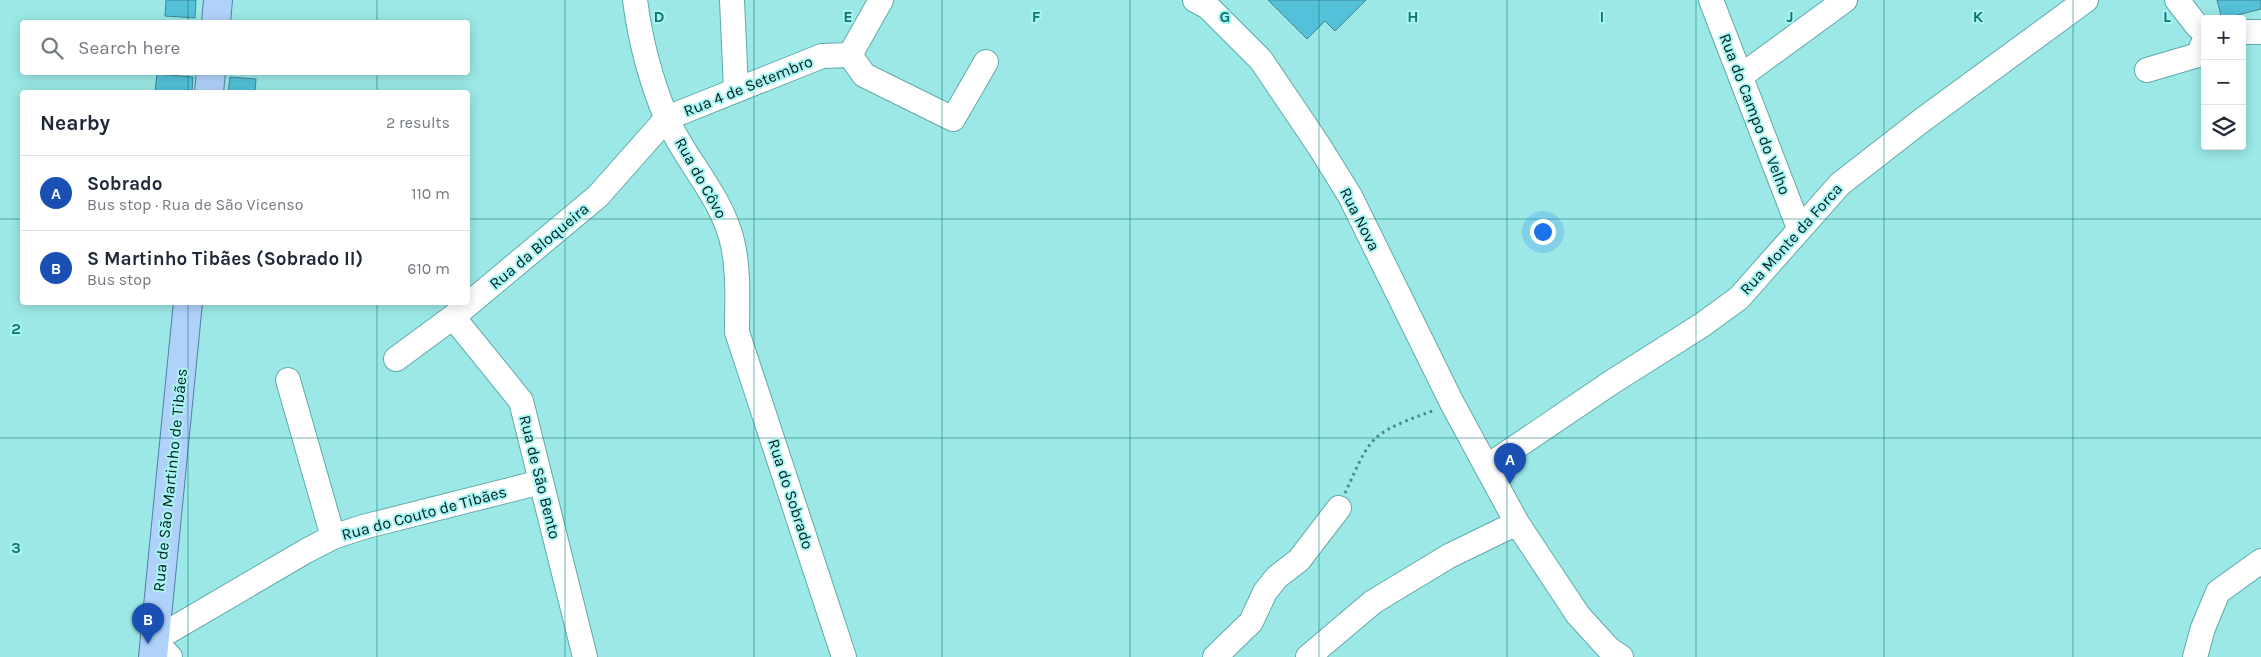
<!DOCTYPE html>
<html lang="en">
<head>
<meta charset="utf-8">
<style>
	body { margin:0; font-family:Karla,sans-serif; background:#f2f2f3; color:#1f2937 }
	.controls { position:absolute; right:15px; top:15px; display:grid; overflow:hidden; border-radius:5px; box-shadow:0 2px 12px #0003 }
	.controls button { width:45px; height:45px; display:grid; place-items:center; padding:0; border:0; border-bottom:1px solid #e0e1e3; background:#fff; color:#1f2937; font:25px sans-serif }
	.you { position:absolute; left:1542px; top:231px; width:18px; height:18px; margin:-12px; border:4px solid #fff; border-radius:50%; background:#1a73e8; box-shadow:0 0 0 8px #1a73e833 }
	.badge { display:grid; place-items:center; width:32px; height:32px; border-radius:50%; background:#a70e3a; color:#fff; font-size:16px; font-weight:700 }
	.pin { position:absolute; translate:-50% -41px; filter:drop-shadow(0 1px 2px #0008) }
	.pin::after { content:''; position:absolute; top:26px; width:18px; height:15px; background:inherit; clip-path:polygon(0 0,100% 0,50% 100%) }
	.list { margin:0; padding:0; list-style:none }
	h2 { display:flex; justify-content:space-between; align-items:center; height:65px; margin:0; padding:0 20px; font-size:21px }
	h2 small { font-size:16px; font-weight:400; color:#747a83 }
	.list li { display:grid; grid-template-columns:32px 1fr auto; gap:15px; align-items:center; box-sizing:border-box; height:75px; padding:0 20px; border-top:1px solid #e0e1e3 }
	.list b { display:block; font-size:19px; white-space:nowrap }
	.list p { margin:0; font-size:16px; white-space:nowrap; color:#747a83 }
	.list em { font-size:16px; font-style:normal; color:#747a83 }
	.icon { flex:none; width:28px; height:28px; fill:none; stroke:currentColor; stroke-width:2; stroke-linecap:round; stroke-linejoin:round }
	.map { position:relative; flex:none; width:2261px; height:657px; overflow:hidden }
	.search { position:absolute; background:#fff; box-shadow:0 2px 12px #0003; left:20px; top:20px; width:450px; height:55px; display:flex; align-items:center; gap:12px; box-sizing:border-box; padding:0 18px; border-radius:5px; color:#747a83; font-size:19px }
	.panel { position:absolute; background:#fff; box-shadow:0 2px 12px #0003; left:20px; top:90px; width:450px; height:215px; border-radius:5px }
	.map>svg:first-child { display:block }
</style>
</head>
<body>
<div class="map">
<svg width="2261" height="657" viewBox="0 0 2261 657">
	<rect width="100%" height="100%" fill="#9be8e6"/>
	<path fill="#54c1d8" stroke="#3f8797" d="M166,0h30l-1,18 -30,-2z
		M1268,0h98l-31,31 -10,-10 -18,18z
		M2217,0h44v9l-39,10z
		M157,74l36,3 -1,15h-37z
		M230,77l26,2 -1,13h-27z"/>
	<g fill="none" stroke-linecap="round" stroke-linejoin="round">
		<defs>
			<path id="minor" d="M635,0c5,38 16,81 31,117 19,44 57,80 67,128 6,28 4,58 4,87l107,325
				M732,0l4,90
				M1195,0l13,7 53,53 58,86 31,50 102,207 65,120 61,92 31,34 12,8
				M1711,0l88,228
				M2177,0l21,27 7,3
				M2242,32h19
				M850,55l14,20 89,44 33,-57
				M850,55l31,-55
				M2147,70l51,-15 7,-16
				M1741,76l104,-76
				M453,317l68,84 64,256
				M396,359l57,-42 145,-121 69,-78 155,-62 28,-1
				M288,380l45,157
				M1488,466l124,-84 90,-57 37,-27 101,-114 81,-63 165,-121
				M170,657l-16,-17 152,-89 27,-14 30,-10 178,-45
				M1215,657l36,-35 14,-30 12,-15 22,-17 40,-52
				M1308,657l65,-55 76,-46 68,-33
				M2195,657l8,-29 15,-36 43,-31"/>
			<path id="major" d="M216,22l2,-22
				M209,92l2,-20
				M153,657l35,-355"/>
		</defs>
		<use href="#minor" stroke="#5faba9" stroke-width="26"/>
		<use href="#major" stroke="#507fab" stroke-width="30"/>
		<path stroke="#4e8483" stroke-width="3" stroke-dasharray="2.5 4" stroke-linecap="butt" d="M1345,493c8,-16 18,-44 31,-55 12,-12 43,-22 59,-28"/>
		<use href="#minor" stroke="#fff" stroke-width="24"/>
		<use href="#major" stroke="#b0d1fa" stroke-width="28"/>
	</g>
	<path fill="none" stroke="#0f766e" stroke-width="1" stroke-opacity="0.55" d="M188,0v22M377,0v22M565,0v657M754,0v657M942,0v657M1130,0v657M1319,0v657M1507,0v657M1696,0v657M1884,0v657M2073,0v657M188,72v20M377,72v20M0,219h22M468,219h1793M188,302v355M377,302v355M0,438h2261"/>
	<g text-anchor="middle" dominant-baseline="central" stroke-width="4" stroke-linejoin="round" paint-order="stroke">
		<g font-size="16" fill="#001f1f" stroke="#a8f5f3">
			<text transform="translate(748 86) rotate(-22)">Rua 4 de Setembro</text>
			<text transform="translate(1755 114) rotate(69)">Rua do Campo do Velho</text>
			<text transform="translate(701 178) rotate(61)">Rua do Côvo</text>
			<text transform="translate(1360 219) rotate(63)">Rua Nova</text>
			<text transform="translate(1791 239) rotate(-48)">Rua Monte da Forca</text>
			<text transform="translate(539 246) rotate(-40)">Rua da Bloqueira</text>
			<text transform="translate(540 477) rotate(76)">Rua de São Bento</text>
			<text transform="translate(170 480) rotate(-84)">Rua de São Martinho de Tibães</text>
			<text transform="translate(791 494) rotate(72)">Rua do Sobrado</text>
			<text transform="translate(424 513) rotate(-15)">Rua do Couto de Tibães</text>
		</g>
	</g>
	<g font-size="16" text-anchor="middle" font-weight="bold" fill="#0f766e" stroke="#a8f5f3" stroke-width="4" stroke-linejoin="round" paint-order="stroke">
		<text x="659" y="22">D</text>
		<text x="848" y="22">E</text>
		<text x="1036" y="22">F</text>
		<text x="1225" y="22">G</text>
		<text x="1413" y="22">H</text>
		<text x="1602" y="22">I</text>
		<text x="1790" y="22">J</text>
		<text x="1978" y="22">K</text>
		<text x="2167" y="22">L</text>
		<text x="16" y="334">2</text>
		<text x="16" y="553">3</text>
	</g>
</svg>
<div class="controls">
<button>+</button>
<button>−</button>
<button><svg class="icon" aria-label="layers" viewBox="0 0 24 24"><path d="M12 4l9 5-9 5-9-5zM3 14l9 5 9-5"/></svg></button>
</div>
<div class="you"></div>
<div class="pin badge" style="left:1510px;top:484px;background:#1a4fb4">A</div>
<div class="pin badge" style="left:148px;top:644px;background:#1a4fb4">B</div>
<div class="search"><svg class="icon" aria-label="search" viewBox="0 0 24 24"><circle cx="10" cy="10" r="6"/><path d="M15 15l6 6"/></svg>Search here</div>
<section class="panel">
<h2>Nearby<small>2 results</small></h2>
<ul class="list">
<li><span class="badge" style="background:#1a4fb4">A</span><div><b>Sobrado</b><p>Bus stop · Rua de São Vicenso</p></div><em>110 m</em></li>
<li><span class="badge" style="background:#1a4fb4">B</span><div><b>S Martinho Tibães (Sobrado II)</b><p>Bus stop</p></div><em>610 m</em></li>
</ul>
</section>
</div>
</body>
</html>
